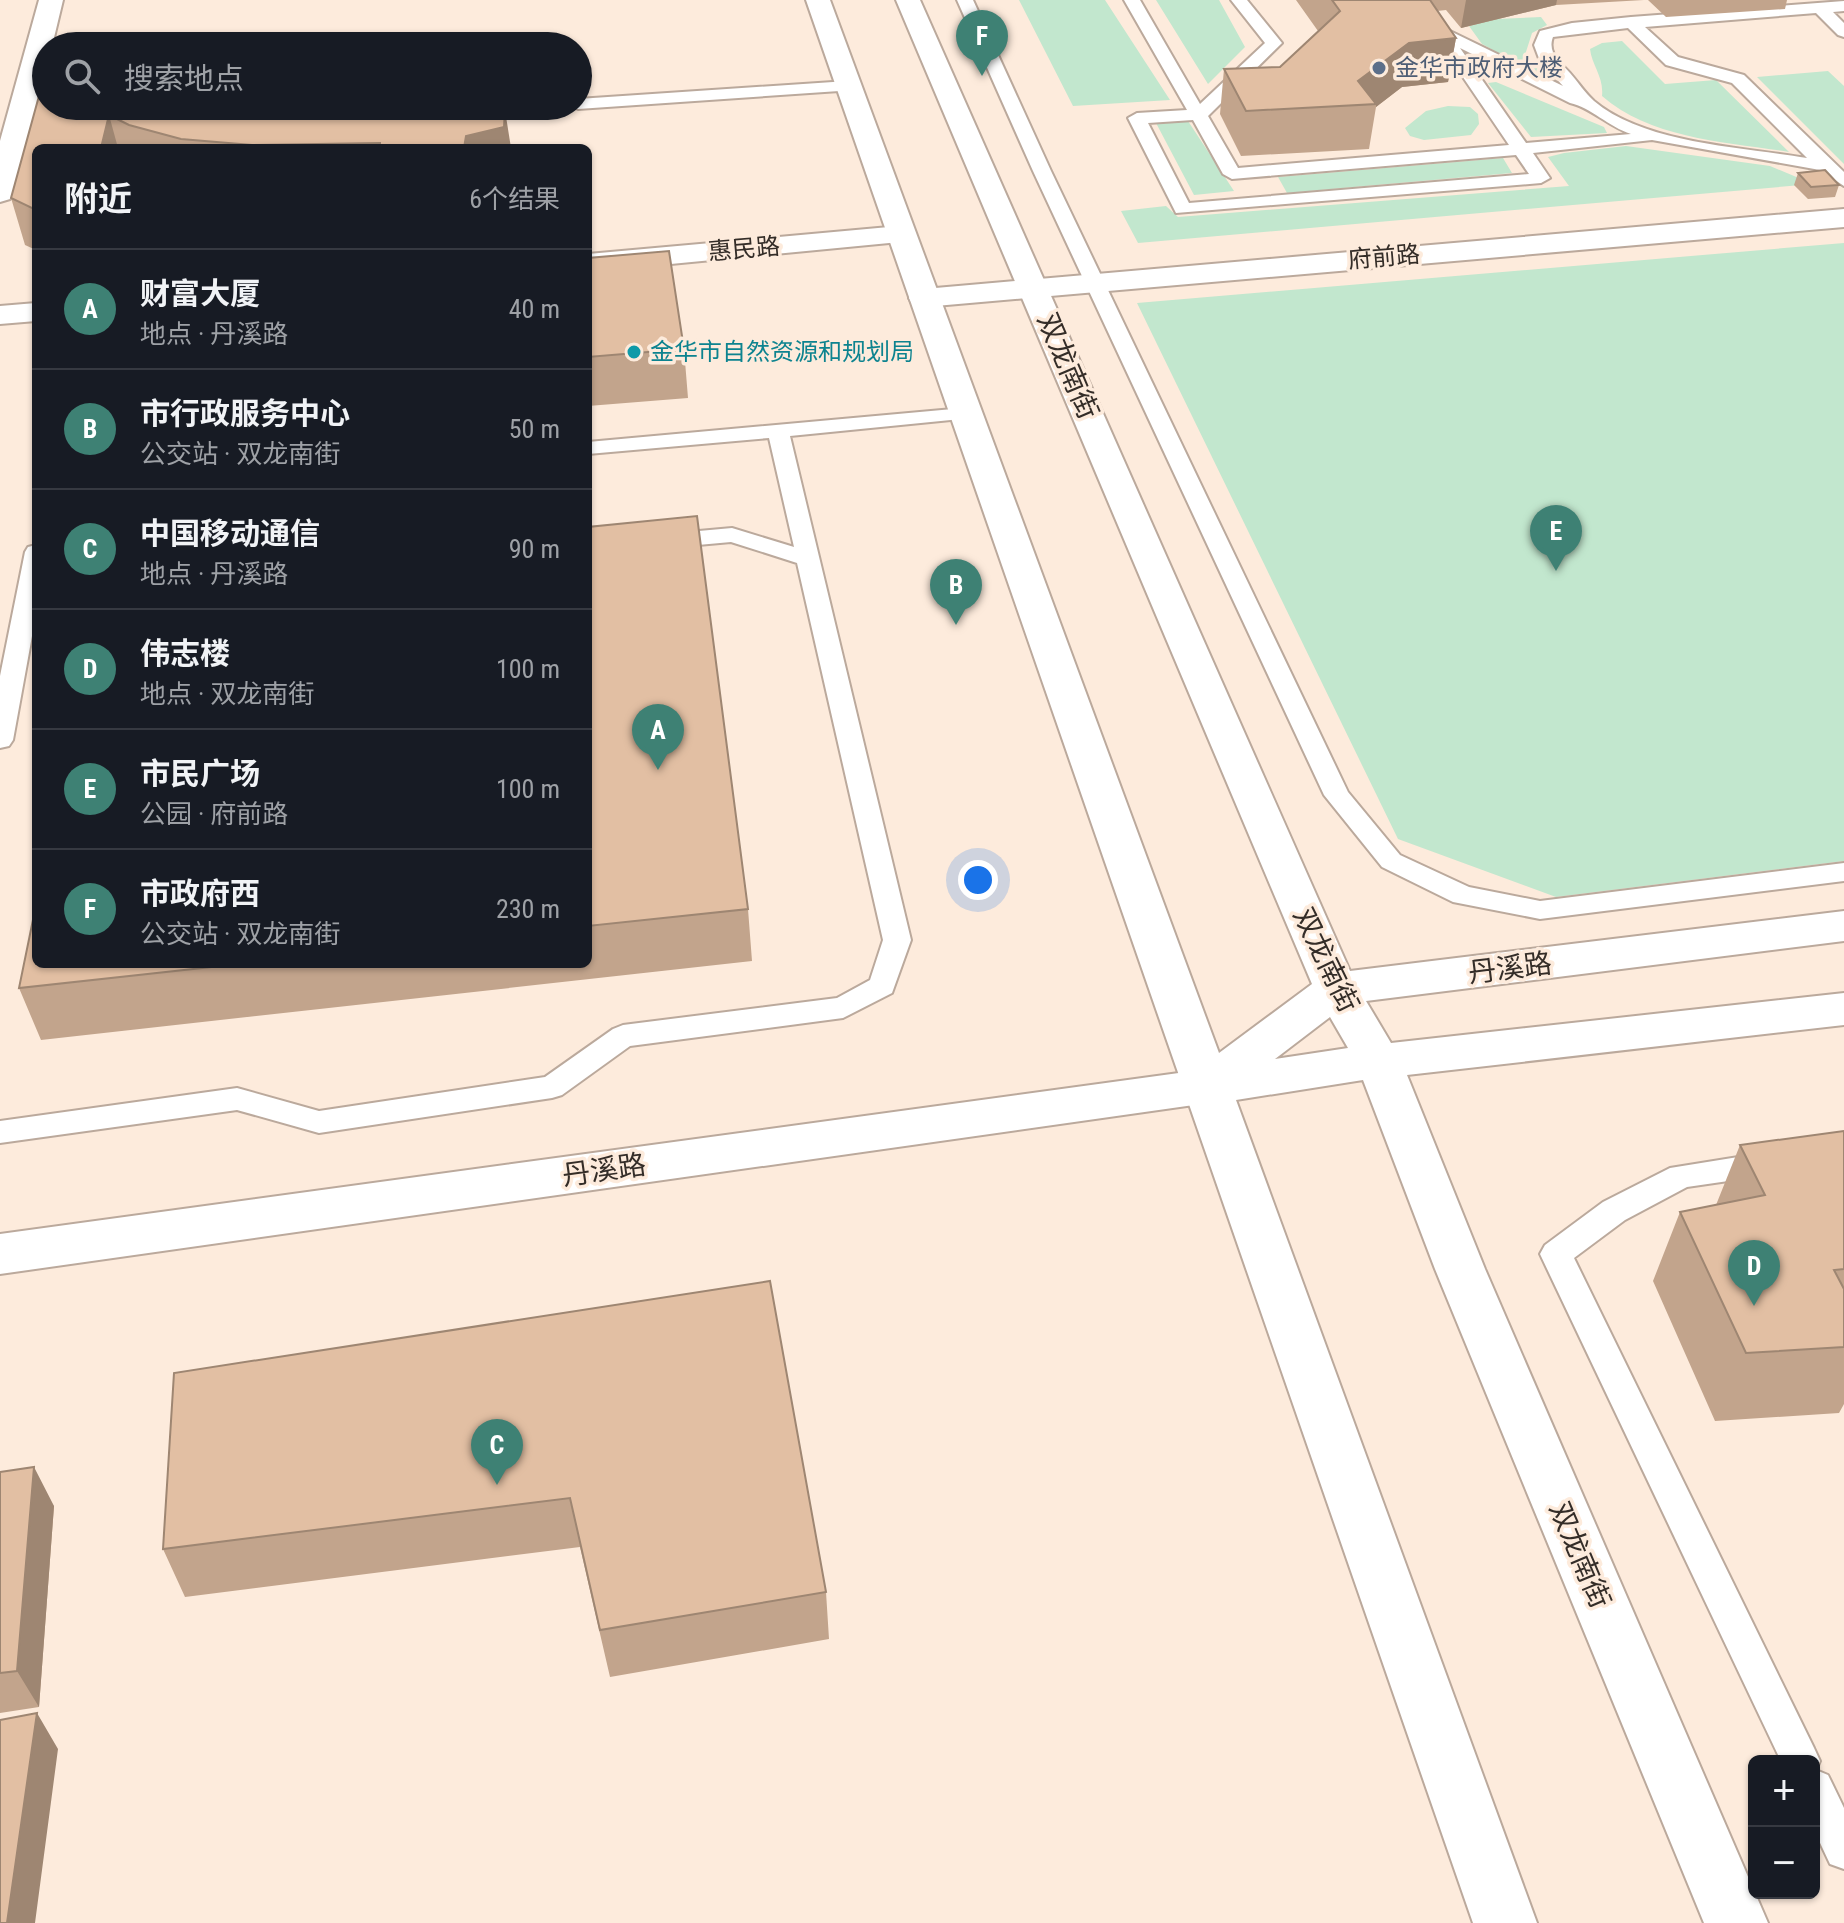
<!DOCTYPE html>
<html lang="zh">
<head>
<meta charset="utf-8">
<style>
	body { margin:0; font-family:"Roboto Condensed","Noto Sans SC",sans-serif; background:#20242c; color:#f1f3f6 }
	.controls { position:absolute; right:24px; bottom:24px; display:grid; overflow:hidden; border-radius:12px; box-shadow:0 2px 6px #0004 }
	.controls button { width:72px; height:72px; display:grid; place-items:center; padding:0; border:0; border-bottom:2px solid #363941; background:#171b24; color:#f1f3f6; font:40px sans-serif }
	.you { position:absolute; left:978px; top:880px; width:28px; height:28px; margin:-20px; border:6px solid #fff; border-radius:50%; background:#1a73e8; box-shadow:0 0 0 12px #1a73e833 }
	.badge { display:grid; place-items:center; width:52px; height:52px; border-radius:50%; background:#3e8174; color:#fff; font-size:26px; font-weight:700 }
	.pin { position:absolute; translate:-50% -66px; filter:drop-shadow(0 2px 4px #0008) }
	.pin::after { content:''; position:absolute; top:42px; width:28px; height:24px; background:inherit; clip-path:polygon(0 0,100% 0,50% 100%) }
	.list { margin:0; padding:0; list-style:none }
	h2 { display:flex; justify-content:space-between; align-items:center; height:104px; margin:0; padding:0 32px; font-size:34px }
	h2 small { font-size:26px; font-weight:400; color:#9ea1a6 }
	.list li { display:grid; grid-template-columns:52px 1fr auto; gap:24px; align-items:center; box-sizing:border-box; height:120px; padding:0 32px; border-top:2px solid #363941 }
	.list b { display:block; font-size:30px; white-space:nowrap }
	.list p { margin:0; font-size:26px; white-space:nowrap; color:#9ea1a6 }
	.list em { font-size:26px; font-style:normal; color:#9ea1a6 }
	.icon { flex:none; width:44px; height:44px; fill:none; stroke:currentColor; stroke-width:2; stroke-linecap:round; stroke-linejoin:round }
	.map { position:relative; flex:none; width:1844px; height:1923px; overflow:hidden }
	.search { position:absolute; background:#171b24; box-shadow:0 2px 6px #0004; left:32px; top:32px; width:560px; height:88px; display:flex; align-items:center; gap:20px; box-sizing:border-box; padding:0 28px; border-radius:44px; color:#9ea1a6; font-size:30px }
	.panel { position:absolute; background:#171b24; box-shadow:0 2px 6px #0004; left:32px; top:144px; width:560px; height:824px; border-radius:12px }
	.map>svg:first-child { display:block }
</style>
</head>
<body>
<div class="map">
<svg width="1844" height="1923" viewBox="0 0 1844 1923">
	<rect width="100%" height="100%" fill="#fdebdc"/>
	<path fill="#c2e7ce" d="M1019,0h86l65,100 -97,6z
		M1156,0h63l26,47 -37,37z
		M1541,17l6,8 -15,8 -7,22 23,25 -66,-36 -13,-18 27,-7z
		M1622,41l43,43 51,-4 73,72c-62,-10 -138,-13 -187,-56 2,-19 -10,-30 -12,-47l12,-6z
		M1828,71l16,15v78l-87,-87z
		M1496,82l108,45 3,6 -76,4 -43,-54z
		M1448,106l22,1 8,7 1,10 -8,11 -47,5 -14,-4 -5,-8 21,-17z
		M1188,121l46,70 -40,4 -38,-72z
		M1626,146l144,20 43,18 -675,59 -17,-32 45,-5 12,11 391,-31 -21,-29 16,-4z
		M1503,158l9,15 -225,20 -9,-16z
		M1844,243v618l-288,36 -158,-58 -261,-536z"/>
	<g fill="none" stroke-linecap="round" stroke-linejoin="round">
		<defs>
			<path id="service" d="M957,0h16l78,171 297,621 52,63 69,32 71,14 304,-38v18l-304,38 -87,-17 -71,-35 -58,-72 -291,-624z
				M1124,0h16l60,104 65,-61 -34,-43h16l35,43 -74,73 30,52 271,-23 -76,-112 2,-3 15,1 113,55 -23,-25 -6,-16 6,-14 32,-8 59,-6 213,-16v10l-11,1 11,11v14l-6,-2 -22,-22 -171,14 33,30 66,18 100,97v14l-24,-16 -168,-30 -119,13 17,25 -9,5 -365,30 -48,-95 9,-5 50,-3zM1628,28l38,37 66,18 75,75c-64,-11 -162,-14 -213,-57 -9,-8 -16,-19 -24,-28 -10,-11 -23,-20 -17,-36zM1460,48l110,55c20,4 39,24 61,31l-105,9zM1193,120l30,54 9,5 284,-24 13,19 -340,29 -41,-80z
				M848,81l8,5 -2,4 -276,19 -7,-3h7v-7z
				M471,106h82l-9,5h-64z
				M964,408l11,6 -4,4 -181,18 121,504 -19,53 -49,25 -213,28 -68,49 -10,3 -233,35 -82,-23 -237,33v-22l237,-33 82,23 226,-34 68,-48 10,-4 214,-27 33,-18 13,-40 -86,-377 -66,-21 -143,13v-14l144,-13 62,19 -25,-109 -181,16v-12z
				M36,545v69l-23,126 -4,6 -9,2v-72l25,-124 3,-5z
				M1844,1140v24l-157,23 -62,33 -51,38 240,490 6,13 -4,9 12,5 16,33v61l-14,-5 -16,-34v-69h-33l-241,-507 5,-9 58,-43 67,-34z"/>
			<path id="minor" d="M39,0h24l-11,46h-6v23l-32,124 -4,6 -10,3v-61z
				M900,226l10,3 5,6 -5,6 -322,31v-18z
				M36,303v18l-36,3v-18z"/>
			<path id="tertiary" d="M1844,209v18l-920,80 -11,-2 -4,-7 4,-7 11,-2z
				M1208,1069l16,5 7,12 -7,12 -16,5 -1208,171v-40z"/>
			<path id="secondary" d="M806,0h24l389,1053 93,-69 -416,-984h24l430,971 494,-60v30l-478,60 25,42 453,-50v32l-437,50 78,194 283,654h-64l-269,-654 -72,-189 -127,20 301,823h-64zM1330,1017l18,31 -73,11z"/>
		</defs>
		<use href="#service" stroke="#bba99c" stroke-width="4"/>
		<use href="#minor" stroke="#bba99c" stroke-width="4"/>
		<use href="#tertiary" stroke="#bba99c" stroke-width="4"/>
		<use href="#secondary" stroke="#bba99c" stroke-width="4"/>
		<use href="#service" fill="#fff" fill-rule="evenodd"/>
		<use href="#minor" fill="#fff" fill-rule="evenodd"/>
		<use href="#tertiary" fill="#fff" fill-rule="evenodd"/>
		<use href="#secondary" fill="#fff" fill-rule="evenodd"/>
	</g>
	<path fill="#c2a48c" d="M1296,0h348l-88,5 -95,23 -15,-18 -9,1 19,27 -8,44 -46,5 -26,20 -7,42 -128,7 -21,-42 4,-45 56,-2 38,-36z
		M1648,0h139l-2,9 -119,8z
		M42,85l468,62 10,1h-484v102l-11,-5 -14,-47z
		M1798,173l41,12 -4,12 -27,2 -14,-14z
		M588,258l96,91 4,49 -100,8z
		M588,527l160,382 4,52 -711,79 -22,-52 17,-24h552z
		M1844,1131v273l-5,9 -124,8 -62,-140 27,-69 36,-7 24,-60z
		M770,1281l56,311 3,47 -219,38 -30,-130 -395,50 -22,-48z
		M0,1472l54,34 -15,201 -39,6z"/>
	<path fill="#9e8672" d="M1466,0h91l-1,5 -95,23z
		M1456,38l-8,44 -46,5 -26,20v-3l-18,-23 51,-38z
		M505,110l6,38h-47l2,-12z
		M109,115l9,33h-17z
		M34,1467l20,39 -15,201 -22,-36z
		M37,1713l21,36 -23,174h-28z"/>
	<path fill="#e2bfa3" stroke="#9e8672" stroke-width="2" d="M1332,0h98l26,38 -47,5 -51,38 18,23 -130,7 -22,-42 56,-2 60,-56z
		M46,83v23h356l32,4h71l-1,17 -38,9 -2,12h-84v-5l-128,2 -71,-6 -52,-14 -20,-10 -8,33h-65v62l-25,-12 31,-113z
		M1825,170l14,15 -28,2 -13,-14z
		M669,251l15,98 -96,8v-99z
		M697,516l51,393 -160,17v-399z
		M36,905v59h203l-220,24z
		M1844,1131v138l-10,1 10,19v58l-98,6 -66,-141 85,-17 -25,-50z
		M770,1281l56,311 -226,38 -30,-132 -407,51 11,-176z
		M34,1467l-17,204 -17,2v-201z
		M37,1713l-30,210h-7v-203z"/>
	<circle fill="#5c6f8a" stroke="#fdebdc" stroke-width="3" cx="1379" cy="68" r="8"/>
	<circle fill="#0f9aa8" stroke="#fdebdc" stroke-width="3" cx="634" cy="352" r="8"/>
	<g text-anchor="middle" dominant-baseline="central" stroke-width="7" stroke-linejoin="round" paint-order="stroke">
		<g font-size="24" fill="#4e5e75" stroke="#fdebdc" text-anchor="start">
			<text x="1395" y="68">金华市政府大楼</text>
		</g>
		<g font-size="24" fill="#342d28" stroke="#fdebdc">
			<text transform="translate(744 249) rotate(-5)">惠民路</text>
			<text transform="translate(1384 257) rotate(-5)">府前路</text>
		</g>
		<g font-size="24" fill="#0d838f" stroke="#fdebdc" text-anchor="start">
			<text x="650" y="352">金华市自然资源和规划局</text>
		</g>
		<g font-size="28" fill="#342d28" stroke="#fdebdc">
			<text transform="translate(1068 366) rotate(67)">双龙南街</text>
			<text transform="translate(1326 960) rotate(64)">双龙南街</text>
			<text transform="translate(1510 968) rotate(-7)">丹溪路</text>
			<text transform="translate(604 1170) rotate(-8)">丹溪路</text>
			<text transform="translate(1580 1555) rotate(67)">双龙南街</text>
		</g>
	</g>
</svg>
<div class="controls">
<button>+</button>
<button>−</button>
</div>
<div class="you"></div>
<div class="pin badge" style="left:658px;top:770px">A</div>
<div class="pin badge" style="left:956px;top:625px">B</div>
<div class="pin badge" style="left:497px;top:1485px">C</div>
<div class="pin badge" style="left:1754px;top:1306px">D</div>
<div class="pin badge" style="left:1556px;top:571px">E</div>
<div class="pin badge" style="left:982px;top:76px">F</div>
<div class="search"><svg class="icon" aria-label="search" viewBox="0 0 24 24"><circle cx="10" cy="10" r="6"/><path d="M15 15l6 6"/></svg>搜索地点</div>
<section class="panel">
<h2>附近<small>6个结果</small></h2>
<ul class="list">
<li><span class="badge">A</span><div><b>财富大厦</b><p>地点 · 丹溪路</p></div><em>40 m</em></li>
<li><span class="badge">B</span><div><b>市行政服务中心</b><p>公交站 · 双龙南街</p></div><em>50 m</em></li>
<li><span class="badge">C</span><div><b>中国移动通信</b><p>地点 · 丹溪路</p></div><em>90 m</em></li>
<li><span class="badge">D</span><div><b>伟志楼</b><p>地点 · 双龙南街</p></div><em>100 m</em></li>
<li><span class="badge">E</span><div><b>市民广场</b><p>公园 · 府前路</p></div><em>100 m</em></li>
<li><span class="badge">F</span><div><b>市政府西</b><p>公交站 · 双龙南街</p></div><em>230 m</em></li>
</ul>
</section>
</div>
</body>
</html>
